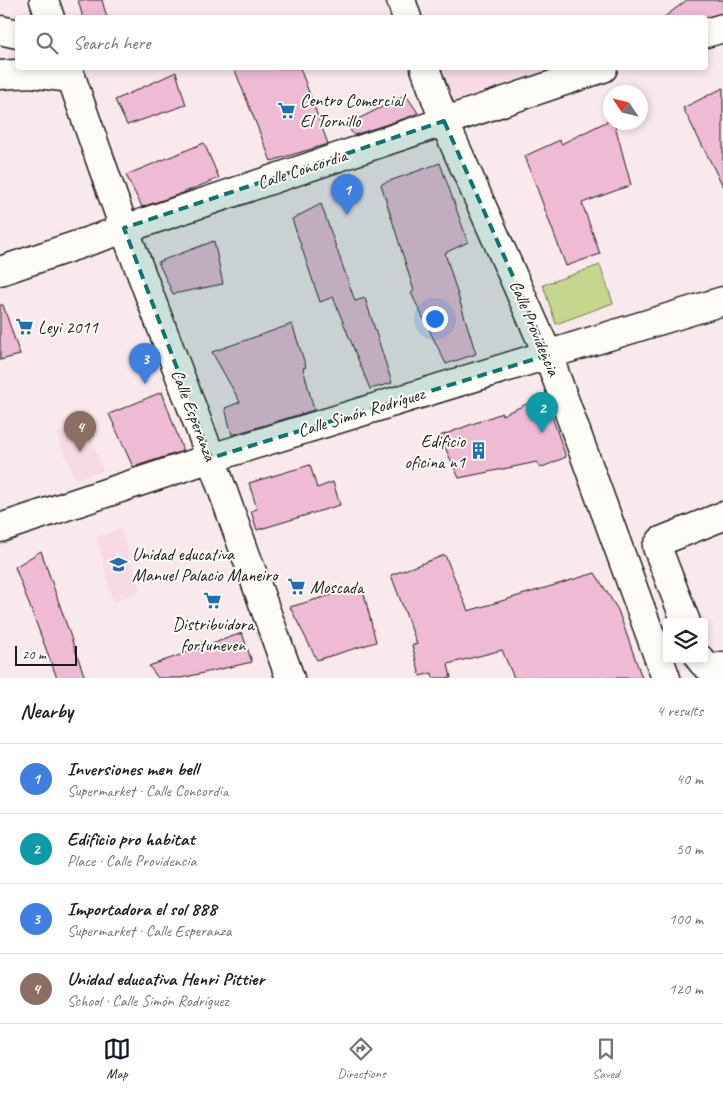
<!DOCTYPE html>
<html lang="en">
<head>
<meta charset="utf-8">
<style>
	body { margin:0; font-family:Caveat,sans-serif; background:#f6f6f6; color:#202124 }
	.controls { position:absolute; right:15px; bottom:15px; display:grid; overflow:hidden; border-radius:5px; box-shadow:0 2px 8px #0003 }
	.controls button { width:45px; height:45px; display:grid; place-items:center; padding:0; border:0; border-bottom:1px solid #e0e0e0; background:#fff; color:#202124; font:25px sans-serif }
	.compass { position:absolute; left:603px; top:85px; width:45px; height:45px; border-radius:50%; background:#fff; box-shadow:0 2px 8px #0003; rotate:305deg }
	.scale { position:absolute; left:15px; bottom:12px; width:62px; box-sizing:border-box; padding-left:5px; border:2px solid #1c1c1c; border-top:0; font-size:14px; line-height:18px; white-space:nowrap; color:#1c1c1c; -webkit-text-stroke:4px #fdfcf7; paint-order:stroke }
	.you { position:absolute; left:434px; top:318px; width:18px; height:18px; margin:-12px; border:4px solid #fff; border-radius:50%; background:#1a73e8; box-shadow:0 0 0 8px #1a73e833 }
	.badge { display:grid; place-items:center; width:32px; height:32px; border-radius:50%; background:#111827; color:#fff; font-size:16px; font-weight:700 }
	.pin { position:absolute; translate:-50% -41px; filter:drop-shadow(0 1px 2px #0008) }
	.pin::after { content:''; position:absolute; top:26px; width:18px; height:15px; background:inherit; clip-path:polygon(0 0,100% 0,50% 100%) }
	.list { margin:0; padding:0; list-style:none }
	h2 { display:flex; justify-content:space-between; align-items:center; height:65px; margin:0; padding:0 20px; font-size:21px }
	h2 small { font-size:16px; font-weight:400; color:#757577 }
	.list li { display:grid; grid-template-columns:32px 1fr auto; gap:15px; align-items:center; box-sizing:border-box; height:70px; padding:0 20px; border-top:1px solid #e0e0e0 }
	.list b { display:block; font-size:19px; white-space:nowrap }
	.list p { margin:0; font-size:16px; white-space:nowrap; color:#757577 }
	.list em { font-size:16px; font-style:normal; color:#757577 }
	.icon { flex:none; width:28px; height:28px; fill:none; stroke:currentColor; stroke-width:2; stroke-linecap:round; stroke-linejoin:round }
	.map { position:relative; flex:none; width:723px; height:678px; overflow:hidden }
	.search { position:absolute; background:#fff; box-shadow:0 2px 8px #0003; left:15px; right:15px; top:15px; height:55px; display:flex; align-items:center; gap:12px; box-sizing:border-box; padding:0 18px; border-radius:5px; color:#757577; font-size:19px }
	.sheet { height:345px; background:#fff }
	nav { display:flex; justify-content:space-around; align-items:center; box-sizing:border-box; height:70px; border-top:1px solid #e0e0e0; background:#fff; font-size:14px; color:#757577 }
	nav a { display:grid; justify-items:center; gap:2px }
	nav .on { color:#111827 }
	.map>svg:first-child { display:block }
</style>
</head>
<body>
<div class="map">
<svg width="723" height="678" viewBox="0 0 723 678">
	<rect width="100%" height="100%" fill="#f9e8ec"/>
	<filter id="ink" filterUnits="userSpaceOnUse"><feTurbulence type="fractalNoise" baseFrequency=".02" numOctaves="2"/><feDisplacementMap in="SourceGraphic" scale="10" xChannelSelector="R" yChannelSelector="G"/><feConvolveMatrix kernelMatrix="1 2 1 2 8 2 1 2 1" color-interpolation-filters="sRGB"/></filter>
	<g filter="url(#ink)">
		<path fill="#f6dae5" d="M439,68h125l-109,40z
			M86,422l17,49 -28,8 -18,-46z
			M120,528l21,62 -28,12 -16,-64z"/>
		<path fill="#c5d78c" stroke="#707a54" d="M600,265l13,38 -57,21 -13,-39z"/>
		<path fill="#efbad4" stroke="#1c1c1c" d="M78,0h24l5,18h-24z
			M687,0h36v13l-20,5h-40z
			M234,68h66l28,76 -57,17z
			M176,72l10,33 -59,20 -12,-25z
			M723,88v98l-40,-78z
			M406,95l12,18 -9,4 -55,18 -8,-10z
			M610,120v2h4l17,63 -49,18 18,51 -34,12 -41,-110 35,-16 1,4z
			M204,143l15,35 -39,16 -38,13 -16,-32z
			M440,163l28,79 -23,11 31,101 -30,10 -35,-71 3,-2 -33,-107z
			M321,204l34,97 10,-3 27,85 -22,6 -37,-92 -13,5 -28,-83z
			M214,241l9,43 -50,10 -15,-32z
			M0,305h3l17,50 -20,5z
			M292,324l14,43 -3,1 11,42 -82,25 -7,-27 15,-6 -28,-50z
			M162,392l21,59 -50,16 -24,-53z
			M545,396l21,61 -26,11 -3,-6 -78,16 -19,-42 62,-23v2z
			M310,465l7,23 16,-6 7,23 -83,25 -6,-19 6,-2 -8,-26z
			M41,551l44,127h-28l-42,-111z
			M445,555l23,56 127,-38 23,37 24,68h-128l-12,-28 -54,14 3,14h-18l-1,-5 -12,3 -8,-31 5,-1 -26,-69z
			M362,586l14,56 -59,18 -27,-53z
			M242,633l10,29 -71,16h-23l-9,-12z"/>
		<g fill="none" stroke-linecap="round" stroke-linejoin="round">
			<defs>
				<path id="minor" d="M44,0l6,18
					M401,0l6,18
					M0,30l18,4
					M706,33l17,-5
					M68,68l56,160 87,230 79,220
					M425,68l19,53 104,234 118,323
					M0,75l31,-2 40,5
					M0,271l603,-203
					M0,528l211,-70 512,-157
					M686,622l-29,-75 4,-6 62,-25
					M700,659c7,10 12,10 23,7"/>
			</defs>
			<use href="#minor" stroke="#1c1c1c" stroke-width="31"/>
			<use href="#minor" stroke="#fdfcf7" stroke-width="28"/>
		</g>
	</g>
	<path fill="#0f766e" fill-opacity="0.2" stroke="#0f766e" stroke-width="4" stroke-dasharray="10 6" stroke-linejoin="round" d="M444,121l104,234 -337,103 -87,-230z"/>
	<defs>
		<symbol id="supermarket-bare" viewBox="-9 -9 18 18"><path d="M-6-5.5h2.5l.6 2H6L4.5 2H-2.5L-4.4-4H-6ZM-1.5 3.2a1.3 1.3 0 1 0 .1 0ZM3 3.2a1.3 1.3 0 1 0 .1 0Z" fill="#1f6fb2" stroke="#fdfcf7" stroke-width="2.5" paint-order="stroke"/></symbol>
		<symbol id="building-bare" viewBox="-9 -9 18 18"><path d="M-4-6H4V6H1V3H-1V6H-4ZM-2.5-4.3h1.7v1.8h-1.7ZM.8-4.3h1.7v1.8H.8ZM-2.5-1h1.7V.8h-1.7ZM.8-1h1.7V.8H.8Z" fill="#1f6fb2" stroke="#fdfcf7" stroke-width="2.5" paint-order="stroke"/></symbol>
		<symbol id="school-bare" viewBox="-9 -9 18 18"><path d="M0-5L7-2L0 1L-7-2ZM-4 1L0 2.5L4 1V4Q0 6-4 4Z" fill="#1f6fb2" stroke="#fdfcf7" stroke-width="2.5" paint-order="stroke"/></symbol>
	</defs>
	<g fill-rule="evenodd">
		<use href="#supermarket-bare" x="274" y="98" width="25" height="25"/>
		<use href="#supermarket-bare" x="12" y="314" width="25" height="25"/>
		<use href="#building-bare" x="466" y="438" width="25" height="25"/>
		<use href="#school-bare" x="106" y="552" width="25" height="25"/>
		<use href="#supermarket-bare" x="284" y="574" width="25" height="25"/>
		<use href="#supermarket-bare" x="200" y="588" width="25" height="25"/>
	</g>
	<g text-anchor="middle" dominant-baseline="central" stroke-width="4" stroke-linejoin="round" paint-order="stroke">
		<g font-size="18" fill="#1c1c1c" stroke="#fdfcf7" text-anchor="start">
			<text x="300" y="100">Centro Comercial<tspan x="300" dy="21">El Tornillo</tspan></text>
			<text x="38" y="327">Leyi 2011</text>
			<text x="465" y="441" text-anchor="end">Edificio<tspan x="465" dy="21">oficina n1</tspan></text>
			<text x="132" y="554">Unidad educativa<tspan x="132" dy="21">Manuel Palacio Maneiro</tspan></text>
			<text x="310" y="587">Moscada</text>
			<text x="213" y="624" text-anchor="middle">Distribuidora<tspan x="213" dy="21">fortuneven</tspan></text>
		</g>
		<g font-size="18" fill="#1c1c1c" stroke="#fdfcf7">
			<text transform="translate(302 169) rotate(-18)">Calle Concordia</text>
			<text transform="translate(535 328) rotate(67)">Calle Providencia</text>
			<text transform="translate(361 412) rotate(-17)">Calle Simón Rodríguez</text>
			<text transform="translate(194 415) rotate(69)">Calle Esperanza</text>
		</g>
	</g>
</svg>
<div class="controls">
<button><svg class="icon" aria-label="layers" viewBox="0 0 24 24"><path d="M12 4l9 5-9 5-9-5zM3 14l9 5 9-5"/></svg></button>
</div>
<svg class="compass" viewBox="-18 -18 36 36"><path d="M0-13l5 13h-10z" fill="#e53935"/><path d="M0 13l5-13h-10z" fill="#757577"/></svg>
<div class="scale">20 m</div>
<div class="you"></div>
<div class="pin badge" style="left:347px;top:215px;background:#3f7fe0">1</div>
<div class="pin badge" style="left:542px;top:433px;background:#0f9aa8">2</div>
<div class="pin badge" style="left:145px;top:384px;background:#3f7fe0">3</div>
<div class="pin badge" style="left:80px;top:452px;background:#8d6e63">4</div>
<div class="search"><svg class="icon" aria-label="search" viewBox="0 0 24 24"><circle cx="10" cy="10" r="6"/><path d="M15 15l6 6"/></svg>Search here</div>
</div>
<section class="sheet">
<h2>Nearby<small>4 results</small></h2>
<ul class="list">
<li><span class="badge" style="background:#3f7fe0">1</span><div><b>Inversiones men bell</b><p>Supermarket · Calle Concordia</p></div><em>40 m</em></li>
<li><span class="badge" style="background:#0f9aa8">2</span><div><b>Edificio pro habitat</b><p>Place · Calle Providencia</p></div><em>50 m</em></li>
<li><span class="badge" style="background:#3f7fe0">3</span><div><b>Importadora el sol 888</b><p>Supermarket · Calle Esperanza</p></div><em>100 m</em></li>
<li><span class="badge" style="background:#8d6e63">4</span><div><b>Unidad educativa Henri Pittier</b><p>School · Calle Simón Rodríguez</p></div><em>120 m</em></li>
</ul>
</section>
<nav>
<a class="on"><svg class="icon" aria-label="map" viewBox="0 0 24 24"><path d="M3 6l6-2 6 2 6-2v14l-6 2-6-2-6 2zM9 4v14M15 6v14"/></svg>Map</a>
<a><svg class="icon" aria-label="directions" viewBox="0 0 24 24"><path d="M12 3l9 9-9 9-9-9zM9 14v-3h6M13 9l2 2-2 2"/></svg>Directions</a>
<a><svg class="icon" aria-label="saved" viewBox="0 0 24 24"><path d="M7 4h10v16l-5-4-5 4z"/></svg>Saved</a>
</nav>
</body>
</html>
